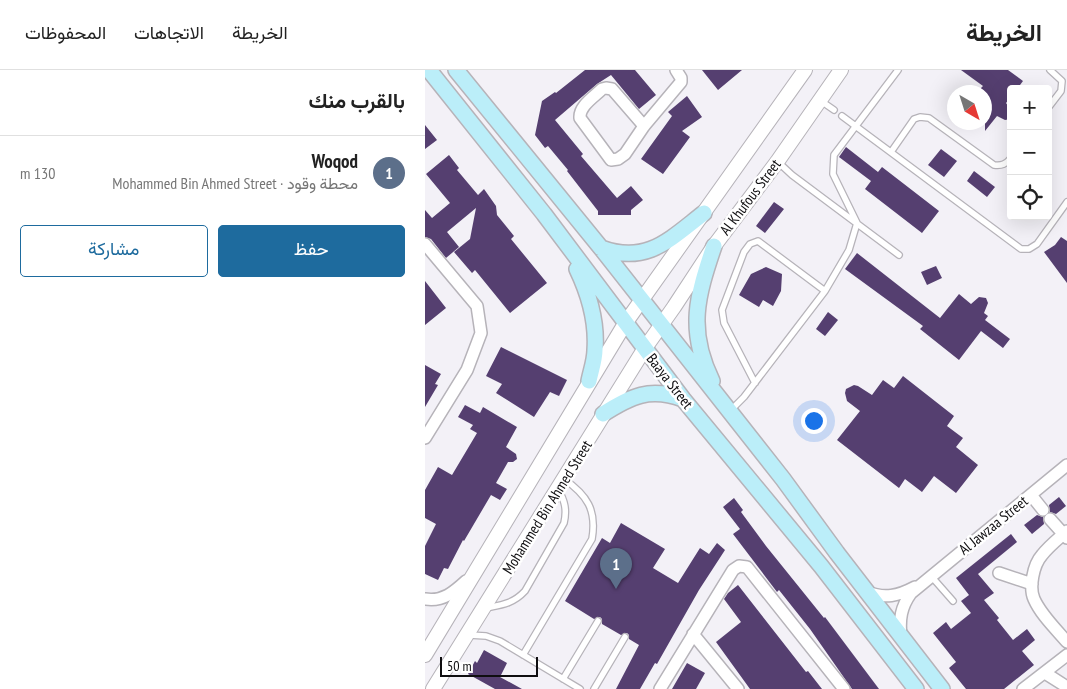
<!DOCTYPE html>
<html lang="ar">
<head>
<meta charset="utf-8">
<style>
	body { margin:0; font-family:"PT Sans Narrow",Vazirmatn,sans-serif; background:#f2f2f2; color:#222; direction:rtl }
	.controls { position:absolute; right:15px; top:15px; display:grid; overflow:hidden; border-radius:5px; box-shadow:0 5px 20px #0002 }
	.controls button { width:45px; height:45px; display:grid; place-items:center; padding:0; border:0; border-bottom:1px solid #e0e0e0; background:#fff; color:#222; font:25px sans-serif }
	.compass { position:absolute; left:522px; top:15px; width:45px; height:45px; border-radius:50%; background:#fff; box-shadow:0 5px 20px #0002; rotate:141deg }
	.scale { position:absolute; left:15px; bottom:12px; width:98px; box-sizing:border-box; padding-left:5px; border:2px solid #0f0e10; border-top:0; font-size:14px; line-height:18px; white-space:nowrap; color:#0f0e10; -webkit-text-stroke:4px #fff; paint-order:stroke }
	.you { position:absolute; left:388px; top:350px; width:18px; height:18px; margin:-12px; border:4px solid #fff; border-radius:50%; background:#1a73e8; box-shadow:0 0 0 8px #1a73e833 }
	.badge { display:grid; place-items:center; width:32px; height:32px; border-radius:50%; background:#1e6b9e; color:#fff; font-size:16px; font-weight:700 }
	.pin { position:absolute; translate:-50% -41px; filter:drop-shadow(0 1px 2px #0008) }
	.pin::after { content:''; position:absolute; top:26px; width:18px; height:15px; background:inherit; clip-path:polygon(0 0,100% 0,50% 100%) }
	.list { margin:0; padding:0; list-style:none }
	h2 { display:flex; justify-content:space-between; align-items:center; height:65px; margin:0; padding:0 20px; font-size:21px }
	h2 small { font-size:16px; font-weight:400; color:#767676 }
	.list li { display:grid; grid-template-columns:32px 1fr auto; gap:15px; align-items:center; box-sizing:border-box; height:75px; padding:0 20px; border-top:1px solid #e0e0e0 }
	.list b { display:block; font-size:19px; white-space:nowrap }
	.list p { margin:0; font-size:16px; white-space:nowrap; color:#767676 }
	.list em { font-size:16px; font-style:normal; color:#767676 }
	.actions { display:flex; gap:10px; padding:15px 20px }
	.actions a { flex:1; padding:11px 0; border:1px solid #1e6b9e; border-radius:5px; text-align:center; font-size:18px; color:#1e6b9e }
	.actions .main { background:#1e6b9e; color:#fff }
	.icon { flex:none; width:28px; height:28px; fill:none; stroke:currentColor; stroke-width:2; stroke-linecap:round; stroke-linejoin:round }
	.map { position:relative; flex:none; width:642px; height:619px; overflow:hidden; direction:ltr }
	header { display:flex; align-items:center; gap:30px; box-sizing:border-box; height:70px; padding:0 25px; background:#fff; border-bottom:1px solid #e0e0e0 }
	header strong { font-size:24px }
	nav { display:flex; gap:28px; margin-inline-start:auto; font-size:18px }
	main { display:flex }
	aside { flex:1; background:#fff }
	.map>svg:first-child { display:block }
</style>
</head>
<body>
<header>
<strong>الخريطة</strong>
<nav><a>الخريطة</a><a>الاتجاهات</a><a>المحفوظات</a></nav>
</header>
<main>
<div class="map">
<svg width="642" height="619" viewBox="0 0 642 619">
	<rect width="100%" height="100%" fill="#f3f1f7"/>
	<path fill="#553f70" d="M160,0h50l21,25 -17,14 -28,-34 -14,9 -42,36 28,34 -2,2 36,42 14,-12 12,14 -12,10v5h-33v-4l-31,-40 1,-1 -20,-24 -3,2 -10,-13 7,-34 13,-9 1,1z
		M277,0h40l-24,20z
		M536,0h47l15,11 -6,8h-6v8l-5,6 5,7v9l-6,1 -8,-4 -12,15v-39h-8l6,-6z
		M262,26l15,21 -20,14 8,6 -27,37 -22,-15 31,-43 -4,-4z
		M0,55l12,15 -12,9z
		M421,77l32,25 4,-5 57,44 -17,22 -57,-44 6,-8 -32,-24z
		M516,79l16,12 -13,16 -16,-12z
		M24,85l10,13 -2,2 21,25 6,-6 12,17 1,9 17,21 -3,3 36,44 -37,30 -35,-43 -3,3 -18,-21 16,-13 6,-31 -29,24 12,15 -13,11 -15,-19 -6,-2v-27l7,8 18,-15 -24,-29z
		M549,101l21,16 -8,10 -20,-16z
		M349,132l10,7 -19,24 -9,-7z
		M636,167l6,4v42l-23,-31 11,-7z
		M432,183l83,65 19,-24 12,10 8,-7 7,1 2,5 -4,10 4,3 -3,4 25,19 -7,9 -22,-17 -22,29 -39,-31 3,-3 -78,-57z
		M511,196l6,12 -15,7 -6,-13z
		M341,197l16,7 -1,17 -8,15 -10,-6 -4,7 -20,-12 12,-21z
		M0,211l21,27 -21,17z
		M403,242l10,8 -13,16 -9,-7z
		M76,277l66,33 -8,16 -9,-4 -16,25 -38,-24 6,-9 -16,-8z
		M0,295l16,9 -6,10 3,1 -13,22z
		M478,306l51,40 -7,10 16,12 -7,9 22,18 -22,28 -22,-17 -12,16 -17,-13 -6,9 -62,-48 23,-29 -13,-10 -2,-8 1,-4 8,-4 4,1 14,9 11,-15 11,8z
		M40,335l15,8 3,-6 34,20 -11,20 10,7 1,5 -4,3h-5l-12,21 11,6 -7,11 -9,-5 -27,46 -1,-1 -15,29 -4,-1 -6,12 -13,-6v-28l11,-22 -11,-6v-28l13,-23 14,8 25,-42 -7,-4 3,-4 -15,-8z
		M634,427l7,9 -10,8 -6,-2 -1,-7z
		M309,428l9,12 -2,2 25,34 58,72 1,-1 54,72h-27l-42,-60 -31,-39 -2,2 -44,-58 7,-5 -17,-22z
		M612,445l6,2 1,7 -12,10 -8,-9z
		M196,453l44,26 -12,19 25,15 22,-35 9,6 8,-11 8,7 -26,40 -42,74 -2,-1 -15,26h-24l23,-44 -10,-6v-4l-2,-2 -6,2 -19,-11v-5l-2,-2 -6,2 -29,-18 37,-63 8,5z
		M586,464l6,8 -39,32 16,19 -10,7 15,18 -2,2 16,20 14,-11 8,11 -13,11 12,14 -30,24h-38l-17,-21 7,-6 -23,-29 13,-11 5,7 20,-16 -10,-12 8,-6 -13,-17z
		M313,515l68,87 2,-1 14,18h-72l-34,-47 25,-20 -17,-23 4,-6z
		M59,580l23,13 -7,14 22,12h-27l-27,-15 7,-13 2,2z
		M262,593l18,10 -9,16h-24z"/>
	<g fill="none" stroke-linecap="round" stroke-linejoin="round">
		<defs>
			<path id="service" d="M396,31l13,9
				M623,38l13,-17 1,-10 -12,-11
				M417,46l179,133h8l8,-5 30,-42
				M466,82l23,-33 6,-2 9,1 65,47c8,1 12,-1 17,-7
				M353,92l14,13 107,80
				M400,221l24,-41 8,-27 -24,-49 1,-19 64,-85
				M305,341l14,-14 81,-106 -67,-50 -8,3 -6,8 -22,58 2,13 31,60
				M506,506l22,25
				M61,538c15,-3 27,-4 39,-17l39,-68c3,-13 1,-22 -6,-34
				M44,565l17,1 14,5 80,48
				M98,585l69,-116c5,-29 -5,-44 -28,-60
				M138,609l35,-58
				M169,619l31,-52"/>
			<path id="minor" d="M219,56l-32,-37 -6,-1 -4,1c-8,8 -23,17 -22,29l31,42 7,-1 7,-5 19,-28 37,-44v-4l-5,-8
				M0,174l52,62 4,27 -14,37 -42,68
				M606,425l12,15
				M625,449l17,19
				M642,461c-9,8 -18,15 -25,24 -9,10 -13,33 -8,44 7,16 22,30 33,43
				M574,503l33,11
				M442,522c18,7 31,4 48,-5
				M0,529c18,3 29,-7 41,-18
				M268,564l45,55
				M476,567c-2,-18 0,-30 10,-44l156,-128
				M620,603l22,14
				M235,619l73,-119 6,-4 8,1 97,122
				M598,619l44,-34"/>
			<path id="tertiary" d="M0,585l201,-333 179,-252
				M8,619l212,-341 29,-41 40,-61 63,-84 64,-92"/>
			<path id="secondary" d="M4,0l115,144 139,185 138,167 95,123
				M31,0l145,178 182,231 54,74 105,136
				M176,178c46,17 69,-9 103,-35
				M152,199c12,25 20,53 18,81 0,10 -4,21 -6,31
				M287,311c-25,-51 -15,-85 2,-135
				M178,344c28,-18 47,-27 80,-15"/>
		</defs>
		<use href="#service" stroke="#b6b3b9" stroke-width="8"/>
		<use href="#minor" stroke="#b6b3b9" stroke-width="14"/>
		<use href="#tertiary" stroke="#b6b3b9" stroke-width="16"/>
		<use href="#secondary" stroke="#b6b3b9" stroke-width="18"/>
		<use href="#service" stroke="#fff" stroke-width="5.5"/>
		<use href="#minor" stroke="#fff" stroke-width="11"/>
		<use href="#tertiary" stroke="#fff" stroke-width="14"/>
		<use href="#secondary" stroke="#bbeef9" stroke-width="15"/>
	</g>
	<g text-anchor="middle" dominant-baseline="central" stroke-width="5" stroke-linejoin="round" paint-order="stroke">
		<g font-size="15" fill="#0f0e10" stroke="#fff">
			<text transform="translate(325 127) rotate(-53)">Al Khufous Street</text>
			<text transform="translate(245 311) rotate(52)">Baaya Street</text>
			<text transform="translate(122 437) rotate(-58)">Mohammed Bin Ahmed Street</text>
			<text transform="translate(568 455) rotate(-39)">Al Jawzaa Street</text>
		</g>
	</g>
</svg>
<div class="controls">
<button>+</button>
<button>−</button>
<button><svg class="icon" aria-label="locate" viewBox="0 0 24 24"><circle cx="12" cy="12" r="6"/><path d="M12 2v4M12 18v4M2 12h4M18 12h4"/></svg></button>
</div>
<svg class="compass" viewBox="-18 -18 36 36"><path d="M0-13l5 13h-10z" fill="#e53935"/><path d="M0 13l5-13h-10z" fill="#767676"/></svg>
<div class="scale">50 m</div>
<div class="you"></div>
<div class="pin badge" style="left:191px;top:519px;background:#5c6f8a">1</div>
</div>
<aside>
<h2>بالقرب منك<small></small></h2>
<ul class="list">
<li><span class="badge" style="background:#5c6f8a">1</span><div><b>Woqod</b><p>محطة وقود · Mohammed Bin Ahmed Street</p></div><em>130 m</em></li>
</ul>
<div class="actions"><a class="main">حفظ</a><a>مشاركة</a></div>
</aside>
</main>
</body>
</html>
